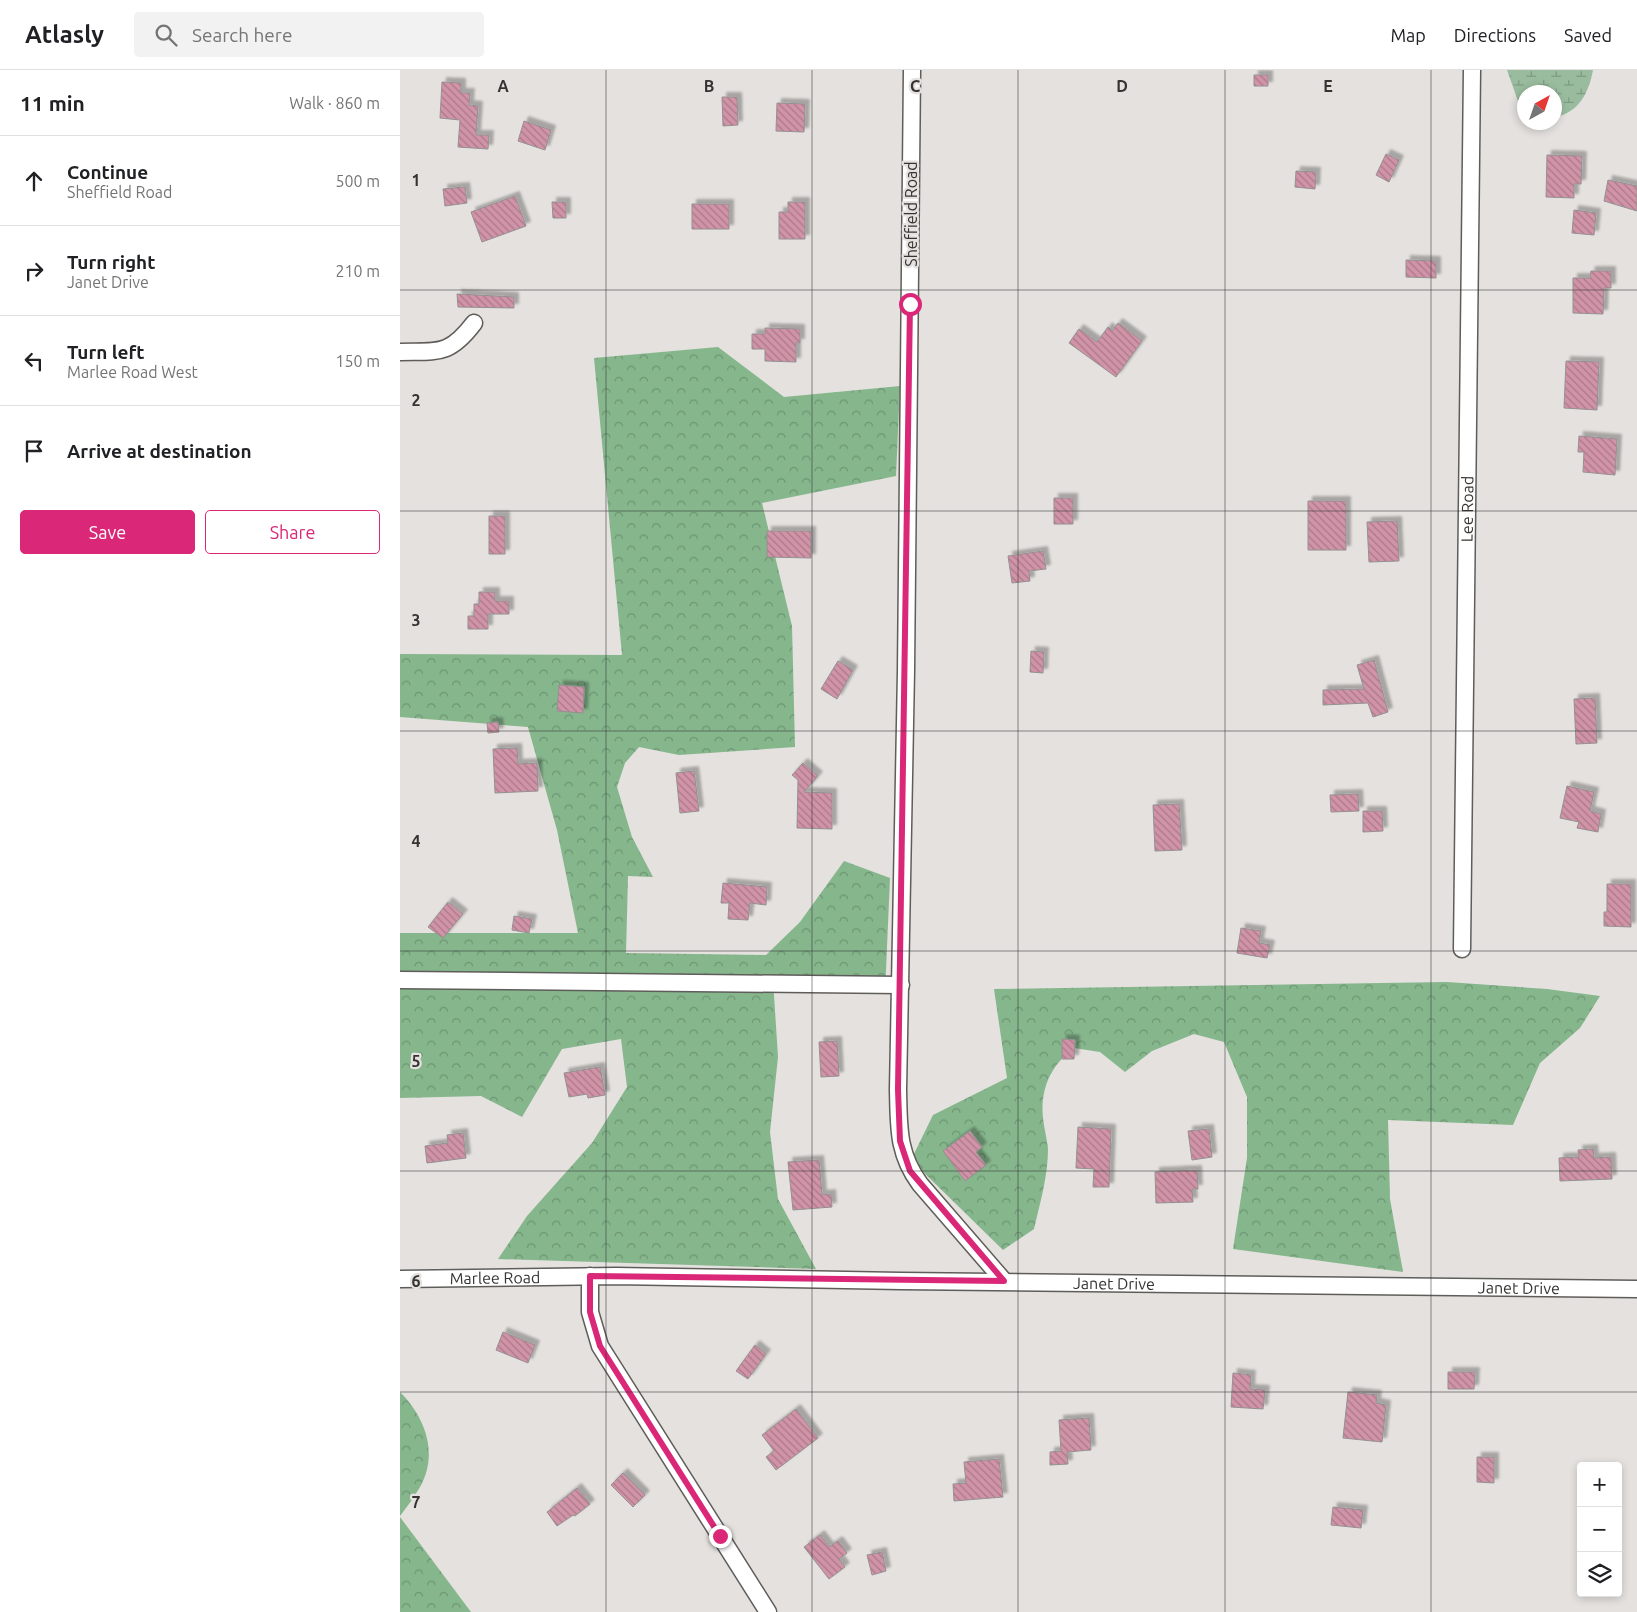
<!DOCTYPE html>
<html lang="en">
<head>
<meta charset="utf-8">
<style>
	body { margin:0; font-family:Ubuntu,sans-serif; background:#f2f2f2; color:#202124 }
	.controls { position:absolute; right:15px; bottom:15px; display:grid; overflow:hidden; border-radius:5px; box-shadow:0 2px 8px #0003 }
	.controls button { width:45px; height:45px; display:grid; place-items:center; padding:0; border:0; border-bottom:1px solid #e0e0e0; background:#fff; color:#202124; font:25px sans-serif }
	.compass { position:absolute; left:1117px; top:15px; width:45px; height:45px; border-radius:50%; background:#fff; box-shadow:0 2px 8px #0003; rotate:40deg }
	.stop { position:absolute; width:15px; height:15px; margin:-11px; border:4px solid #db2777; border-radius:50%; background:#fff }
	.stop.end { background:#db2777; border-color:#fff; box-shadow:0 1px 5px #0008 }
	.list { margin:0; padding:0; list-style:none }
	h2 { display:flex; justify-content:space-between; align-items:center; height:65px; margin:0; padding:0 20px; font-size:21px }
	h2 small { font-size:16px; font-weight:400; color:#757577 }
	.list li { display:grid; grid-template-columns:32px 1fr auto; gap:15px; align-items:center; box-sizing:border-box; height:90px; padding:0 20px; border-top:1px solid #e0e0e0 }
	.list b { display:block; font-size:19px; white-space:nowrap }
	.list p { margin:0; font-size:16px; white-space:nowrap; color:#757577 }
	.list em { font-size:16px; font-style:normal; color:#757577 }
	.actions { display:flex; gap:10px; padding:15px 20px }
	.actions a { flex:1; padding:11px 0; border:1px solid #db2777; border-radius:5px; text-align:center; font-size:18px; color:#db2777 }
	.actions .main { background:#db2777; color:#fff }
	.icon { flex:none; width:28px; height:28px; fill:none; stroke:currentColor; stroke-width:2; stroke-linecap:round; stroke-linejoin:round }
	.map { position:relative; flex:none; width:1237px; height:1542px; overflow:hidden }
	header { display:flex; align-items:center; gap:30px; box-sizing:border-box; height:70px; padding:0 25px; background:#fff; border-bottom:1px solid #e0e0e0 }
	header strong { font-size:24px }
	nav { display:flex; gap:28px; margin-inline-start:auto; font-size:18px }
	.search { width:350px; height:45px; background:#f2f2f2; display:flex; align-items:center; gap:12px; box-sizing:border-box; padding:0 18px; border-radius:5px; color:#757577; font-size:19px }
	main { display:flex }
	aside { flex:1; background:#fff }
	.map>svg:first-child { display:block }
</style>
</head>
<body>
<header>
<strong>Atlasly</strong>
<div class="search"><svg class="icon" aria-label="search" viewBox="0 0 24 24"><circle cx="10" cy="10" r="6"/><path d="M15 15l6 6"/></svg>Search here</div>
<nav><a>Map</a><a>Directions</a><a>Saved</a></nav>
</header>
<main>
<aside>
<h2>11 min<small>Walk · 860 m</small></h2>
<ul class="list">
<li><svg class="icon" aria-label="ahead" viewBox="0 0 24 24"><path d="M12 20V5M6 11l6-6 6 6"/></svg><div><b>Continue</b><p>Sheffield Road</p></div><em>500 m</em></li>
<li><svg class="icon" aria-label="right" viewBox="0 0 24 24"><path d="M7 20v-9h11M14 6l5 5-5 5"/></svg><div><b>Turn right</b><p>Janet Drive</p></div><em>210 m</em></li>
<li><svg class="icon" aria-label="left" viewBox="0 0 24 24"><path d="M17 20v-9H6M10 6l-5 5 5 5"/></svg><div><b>Turn left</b><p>Marlee Road West</p></div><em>150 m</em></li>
<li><svg class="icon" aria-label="arrive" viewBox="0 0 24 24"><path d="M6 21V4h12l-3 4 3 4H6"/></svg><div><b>Arrive at destination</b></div></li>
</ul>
<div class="actions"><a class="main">Save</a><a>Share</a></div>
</aside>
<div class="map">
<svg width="1237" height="1542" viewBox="0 0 1237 1542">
	<defs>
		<pattern id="forest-crowns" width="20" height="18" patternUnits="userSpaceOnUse" patternTransform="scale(1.25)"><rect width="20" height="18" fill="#85b68c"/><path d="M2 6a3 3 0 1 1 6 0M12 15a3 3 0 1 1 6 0" fill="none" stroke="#6e9573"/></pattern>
		<pattern id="wetland-marsh" width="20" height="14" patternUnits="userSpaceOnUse" patternTransform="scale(1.25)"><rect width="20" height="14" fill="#9abc9e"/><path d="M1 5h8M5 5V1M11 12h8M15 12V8" fill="none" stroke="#7e9a81"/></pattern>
		<pattern id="building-back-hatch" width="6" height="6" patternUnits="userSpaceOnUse" patternTransform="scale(1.25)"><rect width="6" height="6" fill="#d193a7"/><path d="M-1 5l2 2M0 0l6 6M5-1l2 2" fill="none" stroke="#aa7989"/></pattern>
		<filter id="shadow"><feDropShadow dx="4.5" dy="-4.5" stdDeviation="1" flood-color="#0004"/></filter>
	</defs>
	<rect width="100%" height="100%" fill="#e4e1de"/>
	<path fill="url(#forest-crowns)" d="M318,277l66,50 116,-11 -4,90 -134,27 30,123 3,121 -116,8 -40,-8 -14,16 -8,24 15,50 21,40 -25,-1 -2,77 140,2 34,-33 44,-61 46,17 -5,115 -112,-13 5,77 -8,75 8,67 38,70 -318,-10 29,-43 65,-73 35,-56 -6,-48 -59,10 -40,68 -41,-21 -81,2v-165h178l-21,-103 -29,-103 -128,-10v-63l222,1 -28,-297z
		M1047,912l100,7 53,7 -20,32 -40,35 -27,62 -125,-5 2,79 13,73 -170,-23 14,-91v-61l-23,-55 -30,-8 -42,17 -27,21 -25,-20 -26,-4c-23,17 -34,41 -31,70 1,10 4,21 5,31 0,27 -8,54 -14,80l-31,21 -92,-90 22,-45 74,-37 -13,-89z
		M0,1322c25,25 39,61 20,95 -6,10 -13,20 -20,29z
		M0,1447l71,95h-71z"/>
	<path fill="url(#wetland-marsh)" d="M1107,0h86c-4,22 -14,43 -38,47l-1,-25h-30v19l-5,-7z"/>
	<path fill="url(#building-back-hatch)" stroke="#949091" filter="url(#shadow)" d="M854,5h14v11h-14z
		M42,12l19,1v10h9l-1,12 9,1 -2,29h13l-1,14 -30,-2 2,-27 -20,-2z
		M322,27h15l1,28 -15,1z
		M377,33l28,1 -1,28 -28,-1z
		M124,51l27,9 -6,20 -27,-9z
		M986,84l13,6 -10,22 -13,-7z
		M1147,85l35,1 -1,28h-7v14l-28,-1z
		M896,101l20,1 -1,17 -20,-2z
		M1208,110l29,6v25l-33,-10z
		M65,117l2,16 -22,3 -2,-17z
		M115,126l11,30 -44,16 -11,-30z
		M152,132h14v16h-13z
		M388,132h17v37h-26v-27h9z
		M292,134h37v25h-37z
		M1174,140l22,3 -2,22 -22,-2z
		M1006,190l30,1v17l-30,-1z
		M1191,201h20v17h-7l-1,26 -30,-1v-35h17z
		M57,224l57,3v11l-56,-1z
		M718,253l24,18 -26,36 -47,-34 10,-14 18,13 11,-15 4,4z
		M365,258l35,1v14h-4v19l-31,-1v-12h-13v-15h13z
		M1166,291l33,1 -2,48 -33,-2z
		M1179,366l38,3 -2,36 -32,-3 1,-20h-6z
		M654,428h19v26h-19z
		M908,431h38v49h-38z
		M89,446h16v38h-16z
		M997,451l2,40 -30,1 -2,-40z
		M367,461h44v27l-44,-1z
		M643,481l3,18 -17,2 1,10 -18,2 -4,-27z
		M79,522h16v9h14v13h-21v15h-20v-13h6v-12h5z
		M631,581l13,1 -1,21 -13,-1z
		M974,590l14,52 -15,5 -5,-14 -45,2v-15l41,-1 -7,-24z
		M438,591l15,9 -16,29 -16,-10z
		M159,615l25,2 -1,26 -26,-2z
		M1195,628l2,45 -21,1 -2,-45z
		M98,652l1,10 -11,1 -1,-10z
		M117,678l1,16 19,-1 1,28 -43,2 -2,-44z
		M403,693l15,13 -14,16 28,1v36l-35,-1 1,-48 -6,-5z
		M294,701l5,40 -19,2 -4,-40z
		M1167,716l27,6 -4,19 11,3 -3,18 -21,-4 2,-6 -19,-4z
		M958,724l1,17 -28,1 -1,-17z
		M779,734l3,46 -27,1 -2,-46z
		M963,741h19l1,20 -20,1z
		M323,813l44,4 -1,18 -16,-2 -2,17 -20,-1 1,-16h-8z
		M1207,814h24v43l-27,-1v-14h3z
		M48,832l15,12 -20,24 -15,-11z
		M114,846l18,3 -3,14 -17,-3z
		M841,858l20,3 -2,12 11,2 -3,13 -30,-5z
		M662,969l13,1 -1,19h-12z
		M437,971l2,35 -18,1 -2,-35z
		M200,997l5,28 -17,3 -1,-4 -18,3 -5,-24z
		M678,1057l33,2 -2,58h-16l1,-18 -18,-1z
		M809,1059l3,28 -20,3 -4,-29z
		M570,1061l12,16 -6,5 10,13 -21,16 -22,-30z
		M63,1063l3,25 -39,5 -2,-17 23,-3 -1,-8z
		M1193,1079l1,9 17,-1 1,22 -52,2 -1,-23 20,-1 -1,-7z
		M419,1090l3,35 9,-1 1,13 -39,3 -5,-48z
		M797,1100l1,19h-6l1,13 -37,1 -1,-31z
		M103,1262l32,13 -7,18 -32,-13z
		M355,1275l11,9 -18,25 -12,-8z
		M1048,1302h27l-1,17h-26z
		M833,1303l18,2 -1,14 15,1 -2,19 -32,-2z
		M948,1322l29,3 -1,8 10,2 -4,37 -39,-4z
		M396,1339l22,29 -42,32 -10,-13 8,-6 -12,-16z
		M689,1348l2,32 -24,2 1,12 -18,1v-13l11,-1 -2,-31z
		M1077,1387h17v26l-17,-1z
		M599,1389l4,38 -49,4 -1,-17 13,-1 -2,-21z
		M223,1403l22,22 -12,12 -22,-22z
		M177,1418l13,16 -15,12 -2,-1 -16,11 -10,-14z
		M933,1437l30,3 -2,18 -30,-3z
		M420,1465l9,12 9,-6 9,12 -8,6 6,8 -16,12 -25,-32z
		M482,1482l4,19 -14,4 -5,-20z"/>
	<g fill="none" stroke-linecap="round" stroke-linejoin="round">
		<defs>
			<g id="minor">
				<path d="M512,0l-6,601 -8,419c1,36 -1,63 22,94l84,97"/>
				<path d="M0,282c38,-1 49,4 74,-29"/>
				<path id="s1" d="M1062,879l10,-879"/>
				<path d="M0,910l501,5"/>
				<path d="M190,1206v36l10,34 168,266"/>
				<path id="s2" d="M0,1209l216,-3 285,5 736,8"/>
			</g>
		</defs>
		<use href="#minor" stroke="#5f5d5a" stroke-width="19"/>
		<use href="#minor" stroke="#fff" stroke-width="16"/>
	</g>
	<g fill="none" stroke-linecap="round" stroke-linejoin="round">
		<path stroke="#db2777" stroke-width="6" d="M320,1466l-120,-190 -10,-34v-36l414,5 -94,-110 -10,-30 -2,-51 12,-786"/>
	</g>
	<path fill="none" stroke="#353433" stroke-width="1" stroke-opacity="0.55" d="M206,0v1542M412,0v1542M618,0v1542M825,0v1542M1031,0v1542M0,220h1237M0,441h1237M0,661h1237M0,881h1237M0,1101h1237M0,1322h1237"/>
	<g text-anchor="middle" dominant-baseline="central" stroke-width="4.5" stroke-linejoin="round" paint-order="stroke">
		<g font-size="16" fill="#353433" stroke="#e4e1de">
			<text transform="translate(511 144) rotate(-90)">Sheffield Road</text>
			<text stroke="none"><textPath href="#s1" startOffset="440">Lee Road</textPath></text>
			<text stroke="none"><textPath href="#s2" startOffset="95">Marlee Road</textPath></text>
			<text stroke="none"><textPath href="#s2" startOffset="714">Janet Drive</textPath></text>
			<text stroke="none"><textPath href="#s2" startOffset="1119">Janet Drive</textPath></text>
		</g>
	</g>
	<g font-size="16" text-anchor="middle" font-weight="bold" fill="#353433" stroke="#e4e1de" stroke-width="4.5" stroke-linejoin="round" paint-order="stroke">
		<text x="103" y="22">A</text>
		<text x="309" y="22">B</text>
		<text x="515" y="22">C</text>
		<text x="722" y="22">D</text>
		<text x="928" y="22">E</text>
		<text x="16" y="116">1</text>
		<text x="16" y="336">2</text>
		<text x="16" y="556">3</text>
		<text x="16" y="777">4</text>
		<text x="16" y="997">5</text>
		<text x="16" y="1217">6</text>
		<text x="16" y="1438">7</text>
	</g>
</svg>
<div class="controls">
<button>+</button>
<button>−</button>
<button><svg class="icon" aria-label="layers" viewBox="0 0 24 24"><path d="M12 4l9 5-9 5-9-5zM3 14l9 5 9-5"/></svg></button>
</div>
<svg class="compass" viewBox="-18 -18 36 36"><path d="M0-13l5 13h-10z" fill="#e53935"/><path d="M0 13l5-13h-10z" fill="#757577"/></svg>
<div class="stop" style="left:510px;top:234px"></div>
<div class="stop end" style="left:320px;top:1466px"></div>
</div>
</main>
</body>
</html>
